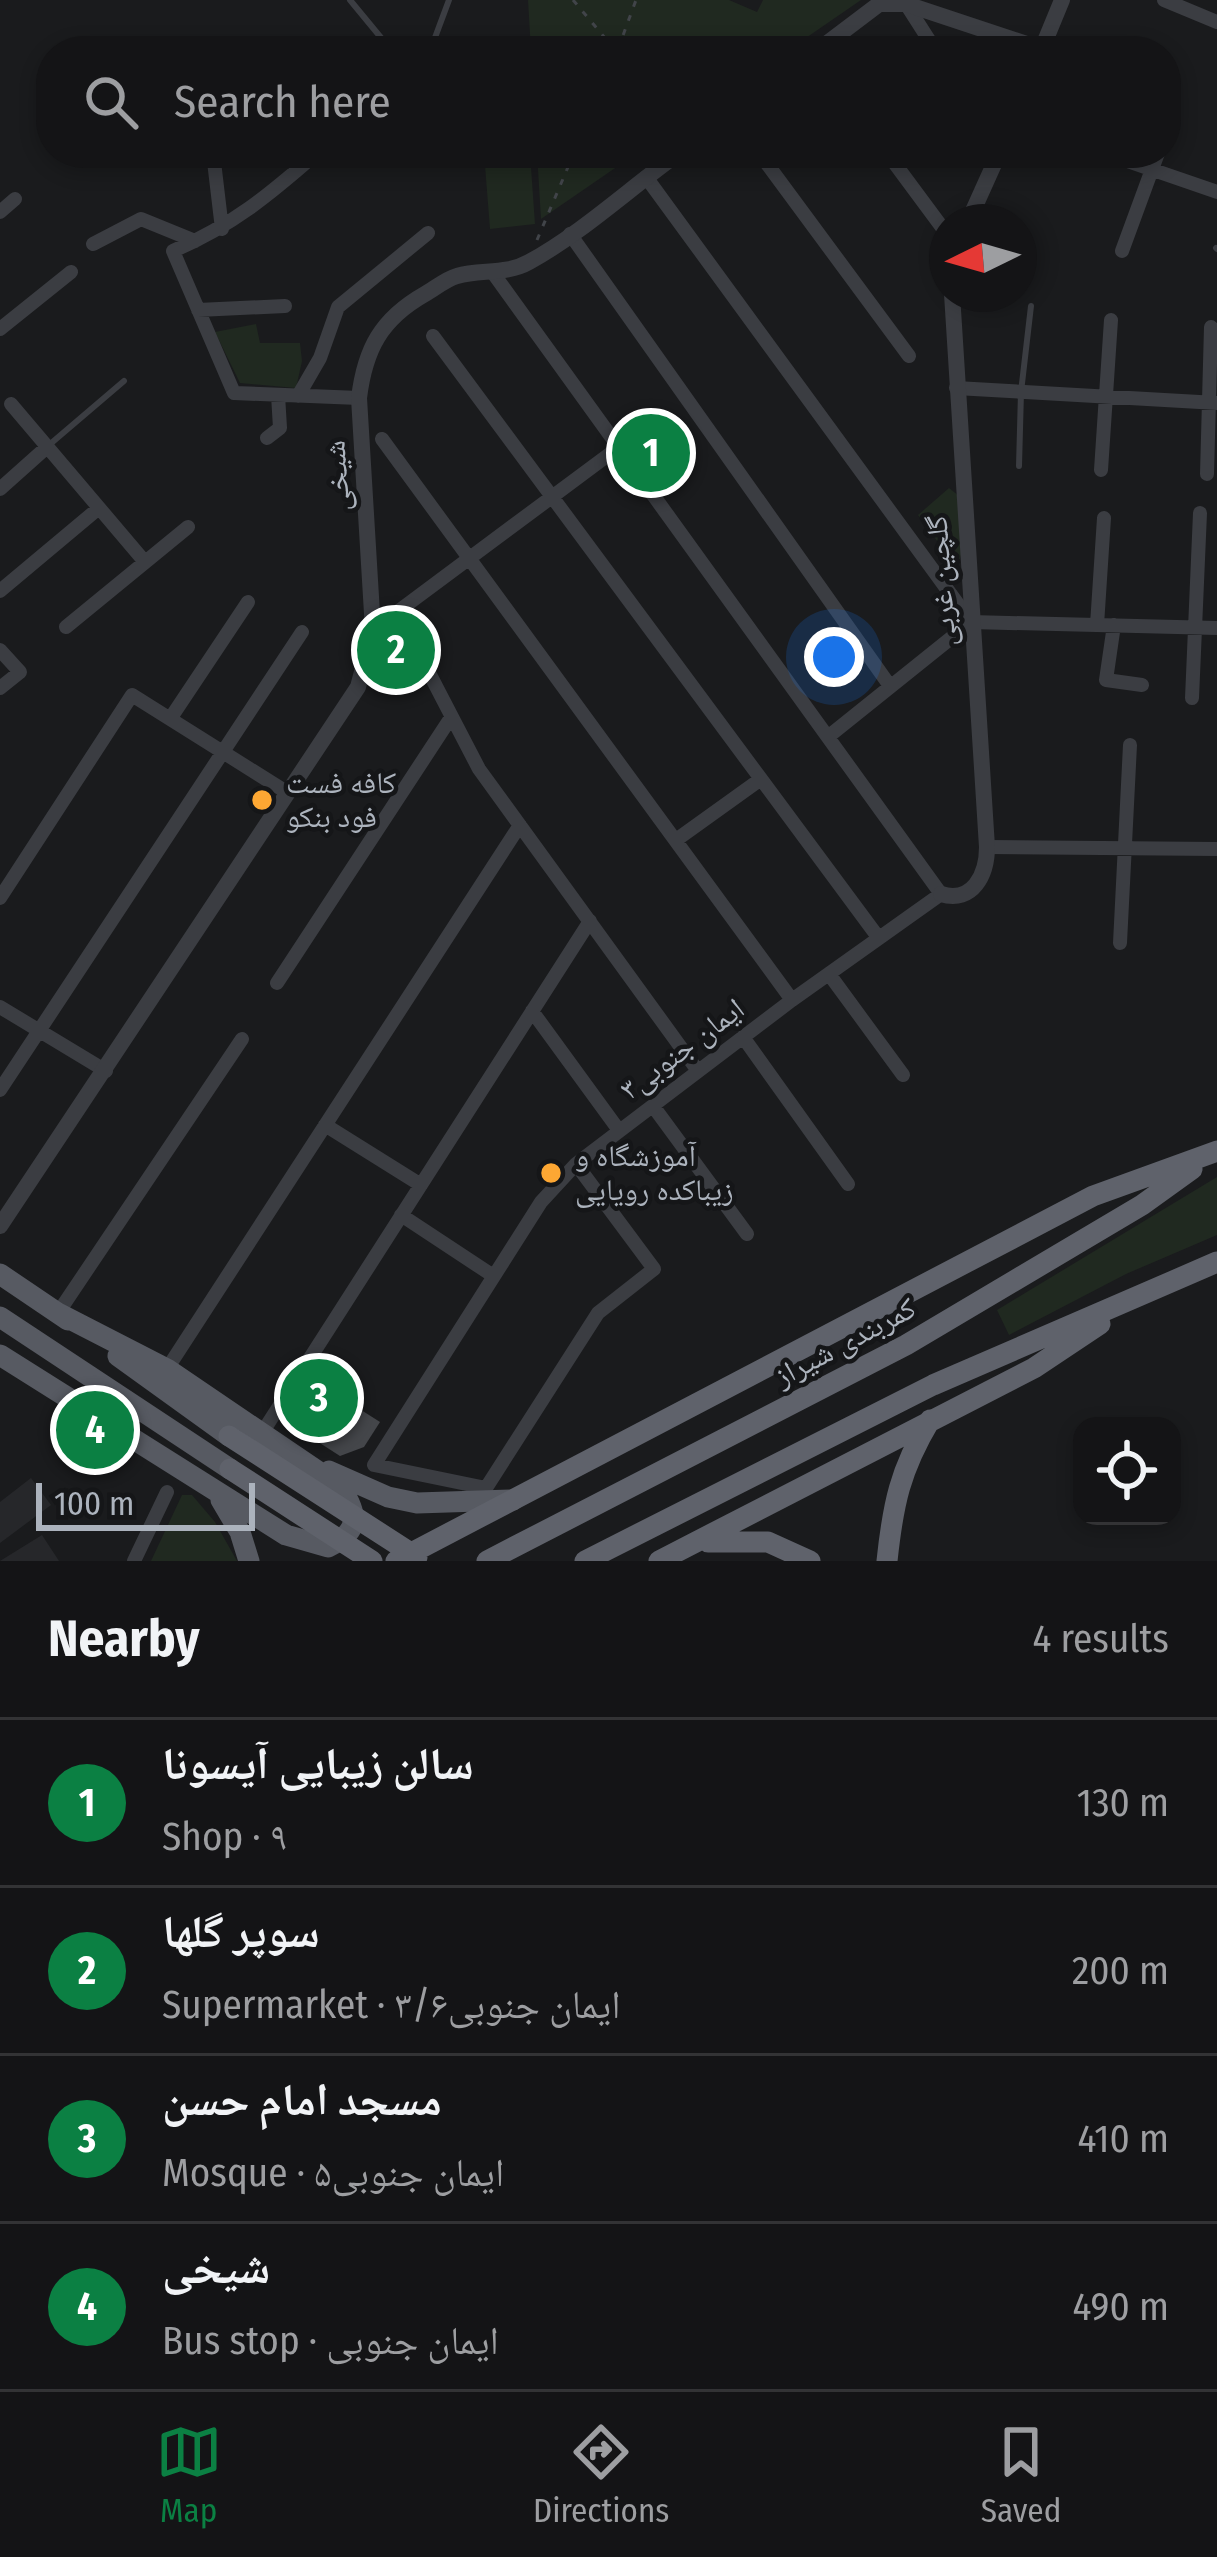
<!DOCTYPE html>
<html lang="en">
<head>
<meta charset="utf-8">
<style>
	body { margin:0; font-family:"Fira Sans Condensed","Noto Naskh Arabic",sans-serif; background:#212123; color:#f1f3f6 }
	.controls { position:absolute; right:36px; bottom:36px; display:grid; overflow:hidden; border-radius:24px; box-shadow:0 6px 18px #0003 }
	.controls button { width:108px; height:108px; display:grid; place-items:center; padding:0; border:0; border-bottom:3px solid #333335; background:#141416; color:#f1f3f6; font:60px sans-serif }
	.compass { position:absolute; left:929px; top:204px; width:108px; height:108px; border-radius:50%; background:#141416; box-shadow:0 6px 18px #0003; rotate:265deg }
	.scale { position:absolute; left:36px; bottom:30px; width:219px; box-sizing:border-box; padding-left:12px; border:6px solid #acb3bd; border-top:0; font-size:33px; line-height:42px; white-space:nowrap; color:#acb3bd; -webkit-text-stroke:9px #151618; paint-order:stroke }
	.you { position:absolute; left:834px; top:657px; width:42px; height:42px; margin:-30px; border:9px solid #fff; border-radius:50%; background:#1a73e8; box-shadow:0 0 0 18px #1a73e833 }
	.badge { display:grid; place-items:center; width:78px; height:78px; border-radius:50%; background:#0b8043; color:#fff; font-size:39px; font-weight:700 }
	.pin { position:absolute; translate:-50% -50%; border:6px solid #fff; box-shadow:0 3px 12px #0006 }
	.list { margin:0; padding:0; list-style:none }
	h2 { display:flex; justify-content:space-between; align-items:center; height:156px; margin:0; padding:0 48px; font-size:51px }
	h2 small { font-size:39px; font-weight:400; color:#9d9ea1 }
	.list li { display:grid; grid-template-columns:78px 1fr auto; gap:36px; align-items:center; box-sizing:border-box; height:168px; padding:0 48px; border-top:3px solid #333335 }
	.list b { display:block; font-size:45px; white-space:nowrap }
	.list p { margin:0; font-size:39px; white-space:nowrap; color:#9d9ea1 }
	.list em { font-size:39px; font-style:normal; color:#9d9ea1 }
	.icon { flex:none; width:66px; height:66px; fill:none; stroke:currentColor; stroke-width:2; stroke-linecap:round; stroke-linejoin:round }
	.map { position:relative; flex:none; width:1217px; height:1561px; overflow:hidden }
	.search { position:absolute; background:#141416; box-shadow:0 6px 18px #0003; left:36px; right:36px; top:36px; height:132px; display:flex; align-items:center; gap:30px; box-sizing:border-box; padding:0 42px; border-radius:48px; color:#9d9ea1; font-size:45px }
	.sheet { height:828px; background:#141416 }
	nav { display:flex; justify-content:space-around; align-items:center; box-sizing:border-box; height:168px; border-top:3px solid #333335; background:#141416; font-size:33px; color:#9d9ea1 }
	nav a { display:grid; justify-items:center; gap:6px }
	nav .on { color:#0b8043 }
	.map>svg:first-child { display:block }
</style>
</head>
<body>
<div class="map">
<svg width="1217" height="1561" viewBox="0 0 1217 1561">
	<rect width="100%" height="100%" fill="#1a1b1d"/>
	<path fill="#26272a" d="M31,1478l20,27 -51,38v-41z
		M42,1535l17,26h-59z"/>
	<path fill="#202920" d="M528,0h201l28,12 6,-12h98l-74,51h-256z
		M484,153h46l5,71 -45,5z
		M537,153h100l-96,66z
		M256,324l4,19h40l2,18 -6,27 -56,-5 -25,-51z
		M949,488l10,8 5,49 -7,23 -39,-53z
		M1217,1177v58l-91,39 -117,61 -12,-25z
		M182,1495h10l23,27 22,39h-86z"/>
	<path fill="#44464a" d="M311,1378l69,44 -16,25 -24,9 -56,-36z"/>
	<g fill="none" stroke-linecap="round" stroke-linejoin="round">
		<path stroke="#414449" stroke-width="3" stroke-dasharray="6 9" stroke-linecap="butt" d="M573,0l43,51
			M618,49l18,-49
			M643,51l160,-9
			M537,240l37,-87"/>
		<path stroke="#3b3d42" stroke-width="6" d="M350,0l42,51
			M430,51l19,-51
			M1216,248l1,1
			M49,445l75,-64
			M1019,466l2,-74 10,-86"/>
		<path stroke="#3b3d42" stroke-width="14" d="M1164,0l53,22
			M906,4l30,47
			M1166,131l6,-16
			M213,153l9,76
			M294,153l2,18
			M317,153c-48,42 -84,72 -144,98l61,142 125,5
			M759,153l150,203
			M887,153l60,81
			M1104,153l113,39
			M646,177l325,445
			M0,212l15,-13
			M570,234l320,452
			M93,244l48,-25 54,22
			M1122,251l36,-98
			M493,273l448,621 -149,106 -216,164 -35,38 -167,263 112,23 112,-175 56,-44 -78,-105
			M198,310l87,-4
			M0,329l71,-57
			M433,336l445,601
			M956,388l261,15
			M298,396l22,-38 18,-51 90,-74
			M11,404l134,158
			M267,438l13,-10 -2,-33
			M382,439l410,561
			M1101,470l10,-150
			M1207,474l4,-147
			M0,489l47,-42
			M0,591l99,-83
			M971,622l246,6
			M1097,625l7,-107
			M1114,625l-8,55 36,5
			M66,627l122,-100
			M373,630l39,10 67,129 219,302
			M373,630l246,-183
			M0,650l20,22 -20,16
			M1192,698l8,-185
			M170,719l78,-117
			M829,736l142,-114
			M676,840l85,-61
			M987,847l230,2
			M0,898l132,-203 156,98
			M1120,943l10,-198
			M829,974l74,101
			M277,983l173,-264
			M0,1007l106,64
			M532,1011l86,118
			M743,1037l105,147
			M0,1090l302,-458
			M653,1106l94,128
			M325,1125l96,60
			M401,1215l91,60
			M58,1313l184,-274
			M167,1369l353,-544
			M262,1433l328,-512
			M134,1561l33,-69"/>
		<path stroke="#3b3d42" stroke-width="16" d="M817,51l62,-47h27l136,45
			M1041,51l21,-51
			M968,222l31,-69
			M941,894c32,10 46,-20 46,-47l-35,-553
			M0,1226l358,-539 15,-57 -14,-232c6,-49 22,-79 66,-104 9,-5 21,-15 32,-18 23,-7 49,-1 72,-14 53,-29 101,-74 150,-109"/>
		<path stroke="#575a62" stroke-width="21" d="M0,1274l68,46
			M0,1317l230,152
			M0,1355l286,180 42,12c33,-16 30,-31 13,-60l-174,-118 -109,-56
			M118,1356l111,80
			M329,1471l59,26 29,6 96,-3
			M221,1500l19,32 9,29"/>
		<path stroke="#5f626b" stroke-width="21" d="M229,1436l188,121
			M230,1469l142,92
			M708,1542h60l42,19
			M396,1561l697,-365 124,-45
			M487,1561l419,-216 236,-140 50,-36
			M585,1561l348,-176 284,-123
			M659,1561l375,-193 66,-44
			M887,1561c6,-57 13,-91 43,-141"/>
	</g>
	<g fill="#fda733" stroke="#151618" stroke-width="4.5">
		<circle cx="262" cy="800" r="12"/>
		<circle cx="551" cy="1173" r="12"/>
	</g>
	<g text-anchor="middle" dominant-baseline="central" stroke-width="9" stroke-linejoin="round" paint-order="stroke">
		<g font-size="30" fill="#acb3bd" stroke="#151618">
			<text transform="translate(337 476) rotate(-94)">شیخی</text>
			<text transform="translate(941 581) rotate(-94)">گلچین غربی</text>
			<text transform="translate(682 1049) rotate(-37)">ایمان جنوبی۳</text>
			<text transform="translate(845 1342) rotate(-28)">کمربندی شیراز</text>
		</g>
		<g font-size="30" fill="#acb3bd" stroke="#151618" text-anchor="start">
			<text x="286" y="783">کافه فست<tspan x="286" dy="34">فود بنکو</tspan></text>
			<text x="575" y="1156">آموزشگاه و<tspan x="575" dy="34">زیباکده رویایی</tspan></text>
		</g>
	</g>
</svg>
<div class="controls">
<button><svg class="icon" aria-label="locate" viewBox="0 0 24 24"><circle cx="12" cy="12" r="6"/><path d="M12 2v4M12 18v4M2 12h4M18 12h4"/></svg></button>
</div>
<svg class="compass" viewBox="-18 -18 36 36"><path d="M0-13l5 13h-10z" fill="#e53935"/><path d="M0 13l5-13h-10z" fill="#9d9ea1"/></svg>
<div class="scale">100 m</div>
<div class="you"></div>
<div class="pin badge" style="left:651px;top:453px">1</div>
<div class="pin badge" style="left:396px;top:650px">2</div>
<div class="pin badge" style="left:319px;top:1398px">3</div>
<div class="pin badge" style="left:95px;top:1430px">4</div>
<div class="search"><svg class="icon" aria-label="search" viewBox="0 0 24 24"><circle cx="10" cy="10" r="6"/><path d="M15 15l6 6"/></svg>Search here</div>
</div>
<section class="sheet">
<h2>Nearby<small>4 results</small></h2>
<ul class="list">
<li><span class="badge">1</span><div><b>سالن زیبایی آیسونا</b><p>Shop · ۹</p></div><em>130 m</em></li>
<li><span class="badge">2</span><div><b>سوپر گلها</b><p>Supermarket · ایمان جنوبی۳/۶</p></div><em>200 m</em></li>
<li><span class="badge">3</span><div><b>مسجد امام حسن</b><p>Mosque · ایمان جنوبی۵</p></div><em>410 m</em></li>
<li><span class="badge">4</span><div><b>شیخی</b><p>Bus stop · ایمان جنوبی</p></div><em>490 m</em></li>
</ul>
</section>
<nav>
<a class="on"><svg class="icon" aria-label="map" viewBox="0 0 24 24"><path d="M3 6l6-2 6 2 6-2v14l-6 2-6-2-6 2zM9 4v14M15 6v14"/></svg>Map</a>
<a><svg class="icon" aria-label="directions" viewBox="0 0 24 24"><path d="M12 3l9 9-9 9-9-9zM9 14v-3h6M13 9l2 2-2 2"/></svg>Directions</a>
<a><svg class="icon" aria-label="saved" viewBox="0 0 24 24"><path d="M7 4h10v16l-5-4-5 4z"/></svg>Saved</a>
</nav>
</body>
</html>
